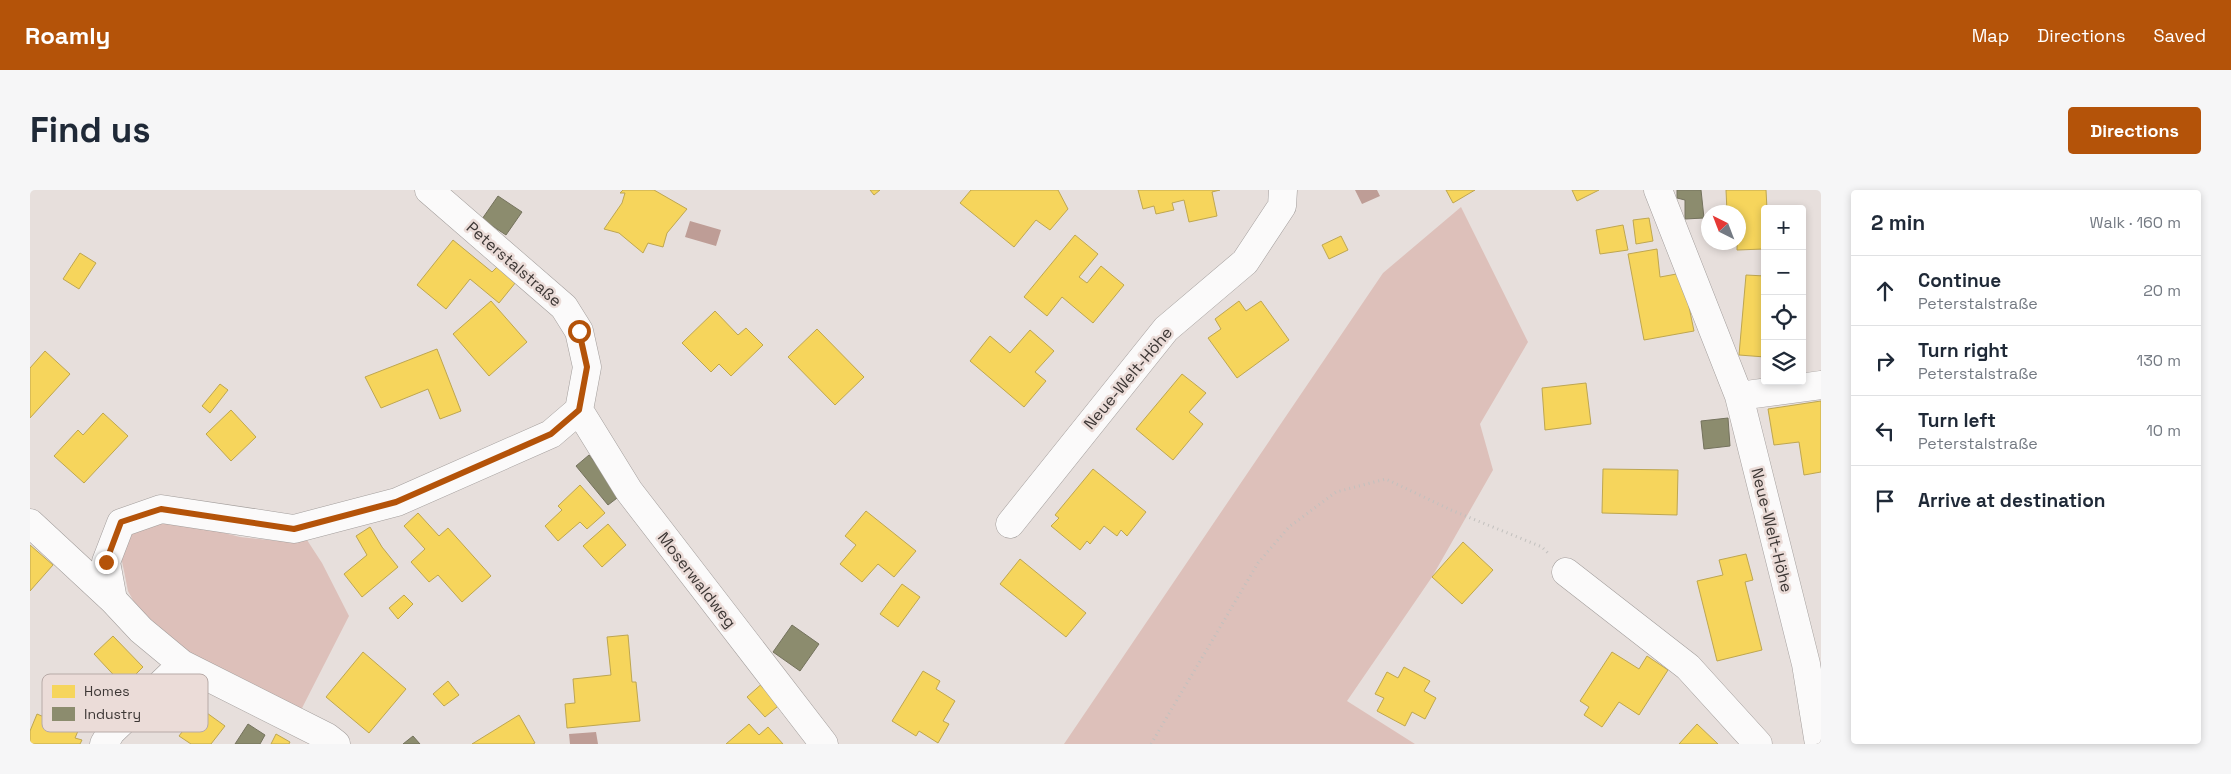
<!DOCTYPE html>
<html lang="en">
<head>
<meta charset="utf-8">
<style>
	body { margin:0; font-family:"Space Grotesk",sans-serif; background:#f6f6f7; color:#1f2937 }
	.controls { position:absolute; right:15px; top:15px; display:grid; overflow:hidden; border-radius:5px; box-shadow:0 2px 8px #0003 }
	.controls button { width:45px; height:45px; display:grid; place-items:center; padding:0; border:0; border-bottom:1px solid #e0e1e3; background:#fff; color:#1f2937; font:25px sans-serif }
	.compass { position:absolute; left:1671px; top:15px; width:45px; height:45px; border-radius:50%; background:#fff; box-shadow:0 2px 8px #0003; rotate:318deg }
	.stop { position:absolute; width:15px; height:15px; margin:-11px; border:4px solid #b45309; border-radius:50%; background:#fff }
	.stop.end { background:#b45309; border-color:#fff; box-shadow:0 1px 5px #0008 }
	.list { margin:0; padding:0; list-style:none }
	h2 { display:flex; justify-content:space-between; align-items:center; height:65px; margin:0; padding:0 20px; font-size:21px }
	h2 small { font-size:16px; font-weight:400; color:#747a83 }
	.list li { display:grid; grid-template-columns:32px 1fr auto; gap:15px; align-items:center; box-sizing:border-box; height:70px; padding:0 20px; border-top:1px solid #e0e1e3 }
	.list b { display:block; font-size:19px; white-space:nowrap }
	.list p { margin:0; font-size:16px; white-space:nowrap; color:#747a83 }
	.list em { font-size:16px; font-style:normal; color:#747a83 }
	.icon { flex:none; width:28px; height:28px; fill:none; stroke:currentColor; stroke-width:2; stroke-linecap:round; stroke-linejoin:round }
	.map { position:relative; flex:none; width:1791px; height:554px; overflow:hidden; border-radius:5px }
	header { display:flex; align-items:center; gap:30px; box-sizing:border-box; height:70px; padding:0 25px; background:#b45309; color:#fff }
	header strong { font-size:24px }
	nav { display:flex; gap:28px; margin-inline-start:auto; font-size:18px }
	.intro { display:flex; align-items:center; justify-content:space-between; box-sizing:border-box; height:120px; padding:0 30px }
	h1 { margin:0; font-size:35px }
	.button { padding:12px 22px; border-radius:5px; background:#b45309; color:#fff; font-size:18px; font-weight:700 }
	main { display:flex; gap:30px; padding:0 30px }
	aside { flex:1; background:#fff; border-radius:5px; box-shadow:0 2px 8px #0003 }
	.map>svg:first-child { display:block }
</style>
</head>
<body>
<header>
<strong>Roamly</strong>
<nav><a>Map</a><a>Directions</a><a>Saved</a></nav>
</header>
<div class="intro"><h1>Find us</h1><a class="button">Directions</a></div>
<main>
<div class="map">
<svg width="1791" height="554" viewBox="0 0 1791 554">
	<rect width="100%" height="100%" fill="#e7dfdc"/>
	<path fill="#ddc0ba" d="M1431,17l67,135 -48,82 13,46 -61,107 -85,124 68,43h-351l319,-471z
		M124,331l43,5 43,11 39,4 28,-1 15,23 27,53 -48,94 -123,-60 -34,-29 -16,-30 -7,-35 13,-26z"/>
	<path fill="#be9d96" d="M1325,0h22l3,6 -18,8z
		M660,31l31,9 -5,16 -31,-9z
		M566,542l2,12h-28l-1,-10z"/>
	<path fill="#f6d55c" stroke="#bea650" d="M593,0h31l33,19 -20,24 -4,14 -15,-4 -5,10 -24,-20 -15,-4 18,-26 3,-10h-5z
		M840,0h10l-6,5z
		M941,0h87l10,19 -18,21 -14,-10 -22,27 -54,-44z
		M1108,0h82l-8,2 5,24 -28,6 -5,-22 -12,3 2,7 -18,4 -2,-8 -11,3z
		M1416,0h29l-22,13z
		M1542,0h27l-22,11z
		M1696,0h40l1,19h-2v25h-2l1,15 -27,1 1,-38h-11z
		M1619,28l4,23 -17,3 -3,-24z
		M1593,35l5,25 -28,4 -4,-24z
		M1045,45l23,19 -19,23 8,6 14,-17 23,19 -31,38 -31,-26 -15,19 -23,-19z
		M1311,46l7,14 -19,9 -7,-14z
		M423,50l39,32 5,-5 19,15 -17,21 -29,-24 -24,30 -29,-24z
		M1627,59l3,28 22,-4 12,58 -50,9 -16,-86z
		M50,63l16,10 -17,26 -16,-10z
		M1716,85l19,1v81l-26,-2z
		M461,111l36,41 -38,34 -36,-42z
		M1209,111l7,10 15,-10 28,39 -52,38 -29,-40 13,-9 -6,-10z
		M685,121l23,24 8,-7 17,17 -32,31 -12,-12 -8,8 -29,-29z
		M787,139l47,48 -29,28 -47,-48z
		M1000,140l24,21 -19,21 11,9 -22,26 -54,-46 20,-25 20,17z
		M407,159l24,62 -21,8 -12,-30 -47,19 -16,-31z
		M15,161l25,23 -40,44v-50z
		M1152,184l24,19 -17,19 14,12 -30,36 -37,-31z
		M1556,193l5,41 -46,6 -3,-42z
		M190,194l8,6 -18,23 -8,-7z
		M1791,211v71l-17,3 -5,-33 -25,3 -6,-36z
		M201,220l25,27 -25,24 -25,-27z
		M73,223l25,23 -44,47 -30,-27 24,-26 5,5z
		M1063,279l53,43 -19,24 -6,-6 -4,6 -13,-10 -14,18 -3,-3 -7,9 -29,-24 8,-8 -4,-3z
		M1573,279l75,1 -1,45 -75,-2z
		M550,295l25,28 -18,16 -7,-7 -22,19 -13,-15 17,-16 -4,-4z
		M836,321l50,40 -22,26 -16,-13 -16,18 -22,-18 16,-19 -11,-9z
		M388,323l21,23 9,-8 43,48 -29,26 -24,-27 -9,7 -18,-20 14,-13 -21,-23z
		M578,334l18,21 -24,22 -19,-21z
		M340,337l12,20 16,20 -36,30 -18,-23 23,-19 -11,-19z
		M1433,352l30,28 -31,34 -30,-27z
		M0,355l23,20 -23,26z
		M1716,364l7,26 -8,2 17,68 -45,11 -20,-80 26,-6 -4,-15z
		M990,369l66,54 -20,24 -66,-53z
		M872,394l18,13 -22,30 -18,-13z
		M374,405l9,9 -15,15 -9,-11z
		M598,445l4,47h4l4,39 -73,7 -2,-24 10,-1 -2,-24 38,-4 -4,-38z
		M83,446l30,31 -19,19 -30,-32z
		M333,462l43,37 -37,44 -43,-36z
		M1582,462l27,17 8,-13 21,14 -29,45 -20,-13 -17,25 -18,-12 5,-8 -9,-6z
		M1374,477l26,14 -6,10 12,7 -11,21 -13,-7 -7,14 -28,-15 7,-13 -9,-4 12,-22 11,6z
		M893,481l17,10 -4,8 19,12 -12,20 6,3 -11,19 -19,-12 -3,5 -24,-15z
		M418,491l11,14 -15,11 -11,-12z
		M735,491l18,21 -18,15 -18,-20z
		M170,518l25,18 -14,18h-20l-12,-8z
		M7,524l41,17 -3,7 7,2 -2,4h-50v-13z
		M489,525l16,28 -2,1h-61z
		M719,534l10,11 9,-8 15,17h-57z
		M1667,534l21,20h-39z
		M246,544l14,8 -1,2h-18z"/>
	<path fill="#8c8c6e" stroke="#74725d" d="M1647,0h24l3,28 -19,1v-19l-8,-2z
		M468,6l24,16 -16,23 -24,-16z
		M1698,228l2,28 -26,3 -3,-28z
		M559,265l32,40 -13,10 -32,-39z
		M762,435l27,19 -19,27 -27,-19z
		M218,534l17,11 -5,9h-25z
		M383,546l7,8h-17z"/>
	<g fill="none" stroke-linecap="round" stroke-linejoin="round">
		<defs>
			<path id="minor" d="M1628,0l81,206 67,268 13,80
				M1709,206l82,-11
				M549,220l50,81 195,253
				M0,333l83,77 28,30 41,34 145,73 9,7
				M980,334l156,-195 79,-67 37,-56 1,-16
				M1536,382l122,95 70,77
				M83,410l-7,-38 15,-39 40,-14 133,20 103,-27 154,-68 28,-24 8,-43 -8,-36 -15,-24 -135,-117
				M74,554l7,-12 71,-68"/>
		</defs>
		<use href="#minor" stroke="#a39e9c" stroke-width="29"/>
		<path stroke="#c2c0be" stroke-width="3" stroke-dasharray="1 4" stroke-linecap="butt" d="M1121,554l107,-181 31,-36 47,-35 50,-13 65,31 91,37 7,7"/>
		<use href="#minor" stroke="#fbfafa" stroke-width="28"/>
	</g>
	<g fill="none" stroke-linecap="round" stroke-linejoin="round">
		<path stroke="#b45309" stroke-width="6" d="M76,372l15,-40 40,-13 133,20 102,-27 155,-68 28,-24 8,-43 -8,-36"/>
	</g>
	<g text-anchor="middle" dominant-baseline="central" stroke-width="5" stroke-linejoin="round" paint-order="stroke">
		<g font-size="16" fill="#3d3735" stroke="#ebdcd8">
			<text transform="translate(484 74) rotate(41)">Peterstalstraße</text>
			<text transform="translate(1098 188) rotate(-50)">Neue-Welt-Höhe</text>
			<text transform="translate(1742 340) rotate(76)">Neue-Welt-Höhe</text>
			<text transform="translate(667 390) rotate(52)">Moserwaldweg</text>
		</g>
	</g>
	<rect x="12" y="484" width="166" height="58" rx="8" fill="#ebdcd8" stroke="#b7aaa7" stroke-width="1"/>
	<rect x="22" y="495" width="23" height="13" fill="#f6d55c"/>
	<rect x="22" y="517" width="23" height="14" fill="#8c8c6e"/>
	<g font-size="14" fill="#3d3735">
		<text x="54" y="506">Homes</text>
		<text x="54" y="529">Industry</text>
	</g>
</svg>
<div class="controls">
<button>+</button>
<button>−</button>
<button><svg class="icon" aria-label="locate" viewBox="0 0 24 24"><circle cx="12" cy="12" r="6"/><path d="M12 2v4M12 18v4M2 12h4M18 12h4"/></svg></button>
<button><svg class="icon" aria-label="layers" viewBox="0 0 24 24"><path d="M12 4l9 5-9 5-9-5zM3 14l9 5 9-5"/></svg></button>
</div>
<svg class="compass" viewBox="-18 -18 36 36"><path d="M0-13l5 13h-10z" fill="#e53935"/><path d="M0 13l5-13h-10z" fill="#747a83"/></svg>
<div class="stop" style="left:549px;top:141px"></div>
<div class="stop end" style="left:76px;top:372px"></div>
</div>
<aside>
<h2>2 min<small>Walk · 160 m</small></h2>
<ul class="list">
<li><svg class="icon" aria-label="ahead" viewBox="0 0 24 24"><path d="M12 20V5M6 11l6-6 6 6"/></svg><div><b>Continue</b><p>Peterstalstraße</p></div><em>20 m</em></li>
<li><svg class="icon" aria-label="right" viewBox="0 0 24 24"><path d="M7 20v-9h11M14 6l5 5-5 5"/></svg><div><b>Turn right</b><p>Peterstalstraße</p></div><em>130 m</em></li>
<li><svg class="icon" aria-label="left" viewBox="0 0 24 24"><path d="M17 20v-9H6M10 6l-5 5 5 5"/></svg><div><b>Turn left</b><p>Peterstalstraße</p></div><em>10 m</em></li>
<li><svg class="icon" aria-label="arrive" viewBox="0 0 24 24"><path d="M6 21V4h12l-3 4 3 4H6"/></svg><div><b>Arrive at destination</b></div></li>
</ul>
</aside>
</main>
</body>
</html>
